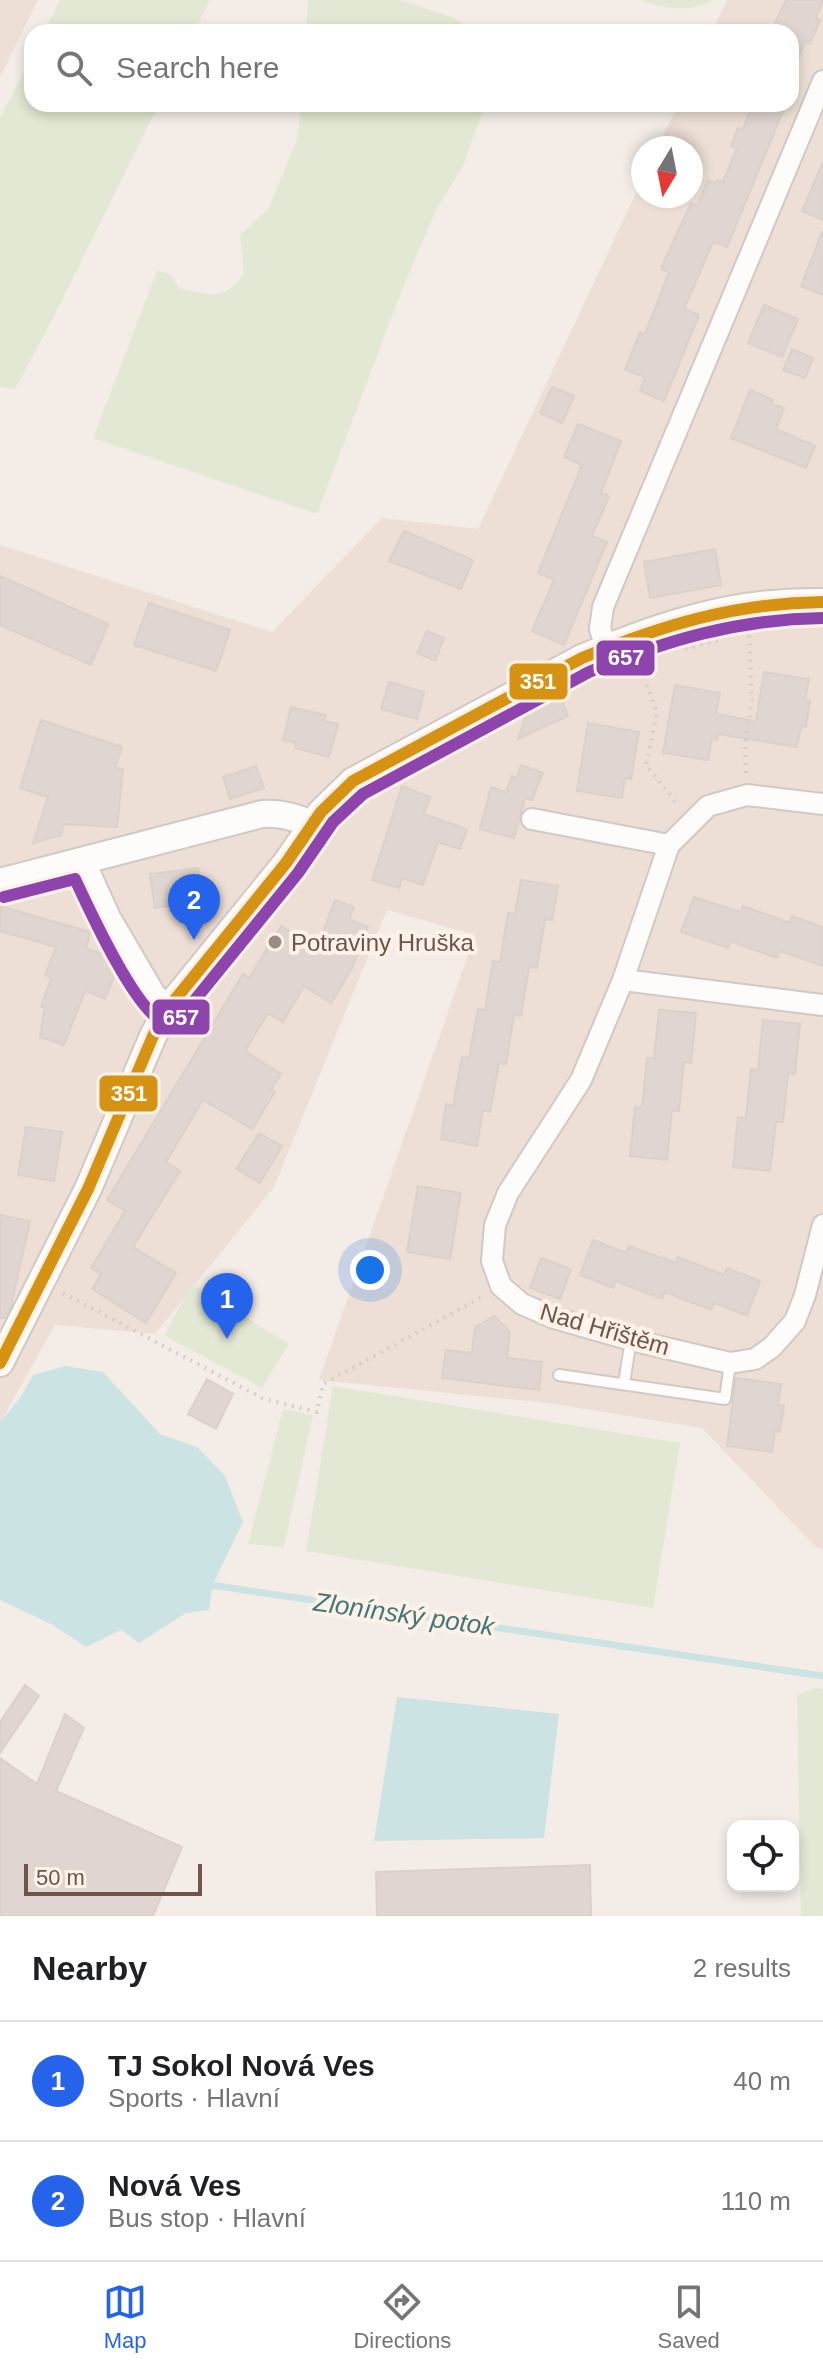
<!DOCTYPE html>
<html lang="en">
<head>
<meta charset="utf-8">
<style>
	body { margin:0; font-family:Arial,sans-serif; background:#f2f2f2; color:#202124 }
	.controls { position:absolute; right:24px; bottom:24px; display:grid; overflow:hidden; border-radius:16px; box-shadow:0 4px 12px #0003 }
	.controls button { width:72px; height:72px; display:grid; place-items:center; padding:0; border:0; border-bottom:2px solid #e0e0e0; background:#fff; color:#202124; font:40px sans-serif }
	.compass { position:absolute; left:631px; top:136px; width:72px; height:72px; border-radius:50%; background:#fff; box-shadow:0 4px 12px #0003; rotate:190deg }
	.scale { position:absolute; left:24px; bottom:20px; width:178px; box-sizing:border-box; padding-left:8px; border:4px solid #6e544c; border-top:0; font-size:22px; line-height:28px; white-space:nowrap; color:#6e544c; -webkit-text-stroke:6px #fdf2e8; paint-order:stroke }
	.you { position:absolute; left:370px; top:1270px; width:28px; height:28px; margin:-20px; border:6px solid #fff; border-radius:50%; background:#1a73e8; box-shadow:0 0 0 12px #1a73e833 }
	.badge { display:grid; place-items:center; width:52px; height:52px; border-radius:50%; background:#2563eb; color:#fff; font-size:26px; font-weight:700 }
	.pin { position:absolute; translate:-50% -66px; filter:drop-shadow(0 2px 4px #0008) }
	.pin::after { content:''; position:absolute; top:42px; width:28px; height:24px; background:inherit; clip-path:polygon(0 0,100% 0,50% 100%) }
	.list { margin:0; padding:0; list-style:none }
	h2 { display:flex; justify-content:space-between; align-items:center; height:104px; margin:0; padding:0 32px; font-size:34px }
	h2 small { font-size:26px; font-weight:400; color:#757577 }
	.list li { display:grid; grid-template-columns:52px 1fr auto; gap:24px; align-items:center; box-sizing:border-box; height:120px; padding:0 32px; border-top:2px solid #e0e0e0 }
	.list b { display:block; font-size:30px; white-space:nowrap }
	.list p { margin:0; font-size:26px; white-space:nowrap; color:#757577 }
	.list em { font-size:26px; font-style:normal; color:#757577 }
	.icon { flex:none; width:44px; height:44px; fill:none; stroke:currentColor; stroke-width:2; stroke-linecap:round; stroke-linejoin:round }
	.map { position:relative; flex:none; width:823px; height:1916px; overflow:hidden }
	.search { position:absolute; background:#fff; box-shadow:0 4px 12px #0003; left:24px; right:24px; top:24px; height:88px; display:flex; align-items:center; gap:20px; box-sizing:border-box; padding:0 28px; border-radius:24px; color:#757577; font-size:30px }
	.sheet { height:344px; background:#fff }
	nav { display:flex; justify-content:space-around; align-items:center; box-sizing:border-box; height:112px; border-top:2px solid #e0e0e0; background:#fff; font-size:22px; color:#757577 }
	nav a { display:grid; justify-items:center; gap:4px }
	nav .on { color:#2563eb }
	.map>svg:first-child { display:block }
</style>
</head>
<body>
<div class="map">
<svg width="823" height="1916" viewBox="0 0 823 1916">
	<rect width="100%" height="100%" fill="#f4ede7"/>
	<path fill="#eddfd5" d="M0,0h38l-38,77z
		M727,0h96v1550l-7,-3 -114,-119 -154,-25 -229,-23 156,-445 -88,-25 -113,277 -119,147 -100,-9 -55,98v-878l272,87 110,-114 96,11 165,-351v18h48v-48h-34l21,-44h113v-72h-79z"/>
	<path fill="#e2e8d3" d="M60,0h150l-16,32h-150z
		M308,0h90l47,14 34,18h-173z
		M641,0h72c-22,13 -48,9 -72,0z
		M32,56v48h127l-109,220 -35,65 -15,-2v-269z
		M302,104h183l-22,62 -28,46 -35,83 -83,219 -224,-76 64,-167 13,3 9,14c29,7 45,14 65,-14l-4,-39 28,-26 29,-69z
		M192,1284l97,60 -27,44 -98,-53z
		M333,1386l347,57 -27,165 -347,-57z
		M283,1409l30,6 -29,132 -36,-3z
		M814,1688l9,1v227h-22l-4,-220z"/>
	<path fill="#cbe3e2" d="M66,1366l37,6 57,62 37,13 28,29 18,46 -30,62 -4,26 -23,3 -47,30 -18,-13 -35,17 -33,-22 -53,-25v-178l20,-24 13,-23z
		M397,1697l162,17 -15,124 -170,3z"/>
	<g fill="none" stroke-linecap="round" stroke-linejoin="round">
		<path stroke="#cbe3e2" stroke-width="7" d="M204,1584l619,92"/>
	</g>
	<path fill="#e0d5d0" stroke="#dcd0ca" stroke-width="2" d="M786,0h37l-7,18 4,2 -10,24 -5,-2 -14,33v-43h-20z
		M753,104h33l-59,143 -14,-5 -29,67 15,6 -35,86 -24,-10 5,-14 -20,-7 15,-38 5,2 24,-62 -8,-3 17,-38 13,-28 6,3 11,-26 8,3 2,-3 5,2 14,-34 -6,-2 7,-18 5,1z
		M823,162v58l-21,-9z
		M822,232h1v63l-22,-9z
		M764,305l34,14 -16,38 -34,-14z
		M792,349l21,9 -8,20 -22,-8z
		M552,387l22,9 -12,27 -22,-10z
		M750,390l23,10 -1,4 12,4 -8,21 39,17 -9,22 -75,-30z
		M578,424l43,17 -20,52 8,3 -17,40 15,6 -43,103 -32,-14 22,-51 -16,-7 44,-108 -18,-8z
		M404,531l69,29 -12,29 -72,-28z
		M715,549l6,36 -71,13 -6,-36z
		M0,576l108,48 -17,41 -91,-40z
		M149,603l81,27 -14,41 -82,-26z
		M427,631l17,7 -9,23 -18,-8z
		M764,672l45,7 -4,21 5,1 -4,26 -5,-1 -4,21 -79,-13 -1,6 -5,-1 -4,21 -45,-7 12,-68 45,8 -4,21 40,7z
		M389,682l35,10 -7,27 -36,-10z
		M560,695l8,21 -50,23 9,-27z
		M291,707l35,8 -2,6 14,3 -9,33 -34,-9 1,-5 -13,-3z
		M41,720l81,27 -7,21 8,1 -6,58 -53,-3 -3,11 -28,8 15,-46 -28,-9z
		M588,723l51,9 -8,47 -6,-1 -3,20 -45,-7z
		M521,765l22,8 -11,27 -7,-2 -11,40 -34,-9 11,-42 15,5 6,-16 4,2z
		M256,766l8,22 -34,11 -7,-22z
		M402,786l28,11 -6,17 43,15 -7,20 -22,-7 -15,43 -21,-7 -3,10 -27,-8z
		M198,868l3,34 -46,6 -5,-34z
		M521,880l37,6 -6,34 -7,-1 -8,49 -8,-1 -8,49 -7,-1 -8,49 -7,-1 -9,49 -7,-2 -6,36 -36,-7 5,-35 7,2 9,-49 7,1 9,-49 7,1 8,-49 7,1 8,-49 7,1z
		M694,897l47,15 2,-6 47,17 2,-7 31,11v39l-43,-15 -3,7 -47,-17 -2,7 -47,-16z
		M335,900l19,7 -5,12 19,8 -16,41 -21,35 -27,-17 -21,36 -15,-9 -23,38 36,23 -10,16 4,2 -23,37 -49,-29 -37,62 14,9 -47,76 43,26 -30,50 -54,-34 9,-15 -10,-6 34,-57 -18,-11 136,-226 6,4 32,-52 36,22z
		M0,906l90,26 -4,16 34,13 -15,38 -20,-8 -21,54 -24,-8 5,-30h-4l10,-29 -6,-3 11,-28 -56,-16z
		M659,1010l37,3 -5,50 -7,-1 -5,49h-7l-5,49 -37,-4 5,-49 7,1 5,-50 7,1z
		M763,1020l37,4 -5,50 -7,-1 -5,49h-7l-6,49 -37,-4 5,-50 8,1 5,-49 7,1z
		M26,1127l36,5 -8,49 -36,-6z
		M259,1133l23,13 -22,37 -24,-14z
		M418,1186l43,7 -11,66 -43,-7z
		M0,1215l30,6 -19,85 -6,12h-5z
		M593,1240l33,13 3,-7 47,17 2,-6 46,18 3,-7 33,13 -13,35 -33,-13 -3,7 -46,-18 -3,7 -46,-18 -3,7 -33,-13z
		M541,1258l30,11 -11,30 -30,-11z
		M494,1316l16,16 -3,26 35,4 -3,28 -97,-12 4,-28 26,3 3,-26z
		M736,1378l45,6 -3,21h6l-4,27 -5,-1 -3,21 -45,-6z
		M207,1379l26,15 -17,35 -28,-15z
		M25,1685l14,11 -39,57v-31z
		M65,1714l19,14 -28,63 126,56 -29,69h-153v-158l37,26z
		M590,1865l1,51h-214l-1,-44z"/>
	<g fill="none" stroke-linecap="round" stroke-linejoin="round">
		<defs>
			<path id="service" d="M559,1375l166,24 5,-36
				M624,1383l7,-43"/>
			<path id="minor" d="M606,647l-6,-18 3,-22 220,-526
				M823,804l-76,-9 -39,11 -39,39 -46,135 -42,100 -73,113 -13,32 -3,36 9,25 21,18 32,14 77,22 99,23 25,-4 17,-12 23,-26 10,-26 18,-70
				M532,819l137,26
				M84,860l26,57 45,77 14,13
				M623,980l200,25"/>
			<path id="tertiary" d="M0,882l262,-68c19,-1 33,3 50,10
				M0,1363l88,-174 65,-153 16,-29 117,-144 35,-51 32,-31 229,-123c80,-34 153,-58 241,-56"/>
		</defs>
		<use href="#service" stroke="#d1c9c3" stroke-width="14"/>
		<use href="#minor" stroke="#d1c9c3" stroke-width="24"/>
		<use href="#tertiary" stroke="#d1c9c3" stroke-width="30"/>
		<path stroke="#d5cdc9" stroke-width="4" stroke-dasharray="2 6" stroke-linecap="butt" d="M685,649l34,-9
			M639,662l18,51 -11,52 32,40
			M746,773l-1,-27 7,-45 -3,-69
			M63,1293l201,106 53,13 6,-28 159,-87"/>
		<use href="#service" stroke="#fdfcfb" stroke-width="10"/>
		<use href="#minor" stroke="#fdfcfb" stroke-width="20"/>
		<use href="#tertiary" stroke="#fdfcfb" stroke-width="26"/>
		<defs>
			<path id="bus-1" d="M0,1363l88,-174 65,-153 16,-29 117,-144 35,-51 32,-31 229,-123c81,-33 153,-55 241,-56"/>
			<path id="bus-2" d="M4,897l71,-18c14,30 59,129 87,142 5,3 6,2 12,1l7,-5 117,-144 35,-51 30,-28 226,-122c78,-32 149,-53 234,-54"/>
		</defs>
		<use href="#bus-1" stroke="#fdf2e8" stroke-width="18"/>
		<use href="#bus-2" stroke="#fdf2e8" stroke-width="18"/>
		<use href="#bus-1" stroke="#d59213" stroke-width="12"/>
		<use href="#bus-2" stroke="#8e44ad" stroke-width="12"/>
	</g>
	<circle fill="#9d8a82" stroke="#fdf2e8" stroke-width="3" cx="275" cy="942" r="8"/>
	<g text-anchor="middle" dominant-baseline="central" stroke-width="8" stroke-linejoin="round" paint-order="stroke">
		<g font-size="24" fill="#6e544c" stroke="#fdf2e8" text-anchor="start">
			<text x="291" y="942">Potraviny Hruška</text>
		</g>
		<g font-size="24" fill="#6e544c" stroke="#fdf2e8">
			<text transform="translate(605 1329) rotate(16)">Nad Hřištěm</text>
		</g>
		<g font-size="26" font-style="italic" fill="#457678" stroke="#fdf2e8">
			<text transform="translate(404 1614) rotate(8)">Zlonínský potok</text>
		</g>
	</g>
	<g stroke="#fdf2e8" stroke-width="3">
		<rect x="595" y="639" width="61" height="38" rx="8" fill="#8e44ad"/>
		<rect x="508" y="662" width="61" height="39" rx="8" fill="#d59213"/>
		<rect x="151" y="998" width="60" height="38" rx="8" fill="#8e44ad"/>
		<rect x="98" y="1074" width="61" height="39" rx="8" fill="#d59213"/>
	</g>
	<g font-size="22" text-anchor="middle" font-weight="bold" fill="#fff">
		<text x="626" y="665">657</text>
		<text x="538" y="689">351</text>
		<text x="181" y="1025">657</text>
		<text x="129" y="1101">351</text>
	</g>
</svg>
<div class="controls">
<button><svg class="icon" aria-label="locate" viewBox="0 0 24 24"><circle cx="12" cy="12" r="6"/><path d="M12 2v4M12 18v4M2 12h4M18 12h4"/></svg></button>
</div>
<svg class="compass" viewBox="-18 -18 36 36"><path d="M0-13l5 13h-10z" fill="#e53935"/><path d="M0 13l5-13h-10z" fill="#757577"/></svg>
<div class="scale">50 m</div>
<div class="you"></div>
<div class="pin badge" style="left:227px;top:1339px">1</div>
<div class="pin badge" style="left:194px;top:940px">2</div>
<div class="search"><svg class="icon" aria-label="search" viewBox="0 0 24 24"><circle cx="10" cy="10" r="6"/><path d="M15 15l6 6"/></svg>Search here</div>
</div>
<section class="sheet">
<h2>Nearby<small>2 results</small></h2>
<ul class="list">
<li><span class="badge">1</span><div><b>TJ Sokol Nová Ves</b><p>Sports · Hlavní</p></div><em>40 m</em></li>
<li><span class="badge">2</span><div><b>Nová Ves</b><p>Bus stop · Hlavní</p></div><em>110 m</em></li>
</ul>
</section>
<nav>
<a class="on"><svg class="icon" aria-label="map" viewBox="0 0 24 24"><path d="M3 6l6-2 6 2 6-2v14l-6 2-6-2-6 2zM9 4v14M15 6v14"/></svg>Map</a>
<a><svg class="icon" aria-label="directions" viewBox="0 0 24 24"><path d="M12 3l9 9-9 9-9-9zM9 14v-3h6M13 9l2 2-2 2"/></svg>Directions</a>
<a><svg class="icon" aria-label="saved" viewBox="0 0 24 24"><path d="M7 4h10v16l-5-4-5 4z"/></svg>Saved</a>
</nav>
</body>
</html>
